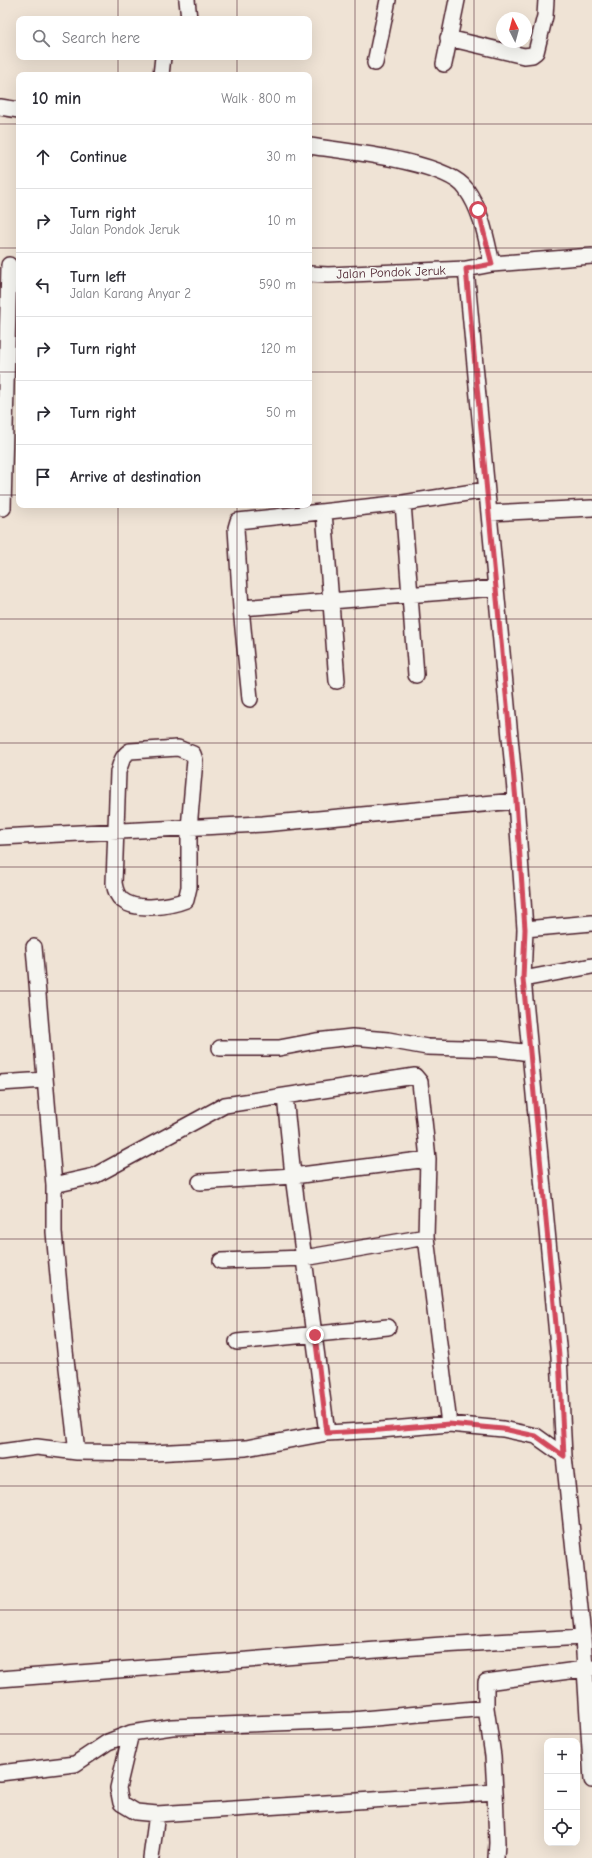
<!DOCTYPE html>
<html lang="en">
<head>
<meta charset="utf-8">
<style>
	body { margin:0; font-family:"Comic Neue",sans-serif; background:#f2f2f3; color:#2b2b33 }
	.controls { position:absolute; right:12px; bottom:12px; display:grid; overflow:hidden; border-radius:8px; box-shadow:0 4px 16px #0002 }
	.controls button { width:36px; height:36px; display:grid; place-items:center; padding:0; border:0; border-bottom:1px solid #e1e1e2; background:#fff; color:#2b2b33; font:20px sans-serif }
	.compass { position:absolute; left:496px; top:12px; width:36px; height:36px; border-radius:50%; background:#fff; box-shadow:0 4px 16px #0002; rotate:354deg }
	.stop { position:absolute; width:12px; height:12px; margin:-9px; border:3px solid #d1495b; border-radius:50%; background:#fff }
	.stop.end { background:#d1495b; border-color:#fff; box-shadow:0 1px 4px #0008 }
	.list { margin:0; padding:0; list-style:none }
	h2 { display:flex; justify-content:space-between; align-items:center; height:52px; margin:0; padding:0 16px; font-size:17px }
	h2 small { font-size:13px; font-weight:400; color:#7c7c81 }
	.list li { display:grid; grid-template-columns:26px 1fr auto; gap:12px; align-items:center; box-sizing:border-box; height:64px; padding:0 16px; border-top:1px solid #e1e1e2 }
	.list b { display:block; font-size:15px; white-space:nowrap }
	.list p { margin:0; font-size:13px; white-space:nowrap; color:#7c7c81 }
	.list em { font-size:13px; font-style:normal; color:#7c7c81 }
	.icon { flex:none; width:22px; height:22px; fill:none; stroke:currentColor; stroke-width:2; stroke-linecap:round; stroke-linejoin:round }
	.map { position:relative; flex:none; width:592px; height:1858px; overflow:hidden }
	.search { position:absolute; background:#fff; box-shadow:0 4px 16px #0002; left:16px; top:16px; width:296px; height:44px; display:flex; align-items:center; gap:10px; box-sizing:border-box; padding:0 14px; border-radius:8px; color:#7c7c81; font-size:15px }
	.panel { position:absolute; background:#fff; box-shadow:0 4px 16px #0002; left:16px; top:72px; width:296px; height:436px; border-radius:8px }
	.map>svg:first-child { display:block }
</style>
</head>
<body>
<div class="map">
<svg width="592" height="1858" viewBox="0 0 592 1858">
	<rect width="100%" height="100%" fill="#efe3d5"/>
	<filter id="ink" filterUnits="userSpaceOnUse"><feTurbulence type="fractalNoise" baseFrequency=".025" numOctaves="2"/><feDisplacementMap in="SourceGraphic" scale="8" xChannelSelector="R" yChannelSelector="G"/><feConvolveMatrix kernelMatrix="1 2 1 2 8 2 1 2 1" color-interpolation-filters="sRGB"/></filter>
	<g filter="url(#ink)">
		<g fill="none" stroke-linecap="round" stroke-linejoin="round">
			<defs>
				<path id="minor" d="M187,0l2,19
					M448,38l76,18 8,-1 4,-3 9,-36 1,-16
					M375,63l13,-63
					M444,64l13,-64
					M161,75l2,-18
					M0,107l19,3
					M309,146c34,5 138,15 157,43 16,22 20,49 26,75
					M466,269l50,532 9,128 -2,50 36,377 5,100 19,181 9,143
					M309,274l19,1 138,-6 26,-5 100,-8
					M486,490l-83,13 -165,18 -2,7 5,80 254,-20
					M403,503l13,172
					M3,508l6,-243
					M324,512l13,169
					M489,513l103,-5
					M241,608l9,91
					M178,748l15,6 2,6 -6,68v59l-3,13c-15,6 -50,12 -64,0 -5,-4 -7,-11 -8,-17l4,-111c3,-9 4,-16 12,-21z
					M0,837l263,-13 253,-23
					M525,929l67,-6
					M34,947l20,238v47l11,119 12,101
					M523,979l69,-13
					M220,1048h59l37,-7 36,-4 36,3 39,7 72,2 31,4
					M0,1083l45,-3
					M285,1096l8,80 34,257
					M200,1182l93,-6 135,-17
					M54,1185l40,-9 131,-71 190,-29 5,6 8,77 -2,78 23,187
					M221,1261l83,-3 122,-21
					M237,1342l151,-15
					M0,1452l37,-5 40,5 76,1 93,-5 81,-15 53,-3 69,-6 54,5 33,7 28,20
					M0,1679l442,-34 141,-8
					M486,1708v-26l106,-14
					M131,1733l-13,55 3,15 15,9 21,2
					M0,1773l75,-9 33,-22 23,-9 41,-6 180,-7 134,-12 7,48 2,36
					M151,1858l6,-44 338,-22 2,51 -1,15"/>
			</defs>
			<use href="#minor" stroke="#4a1f2b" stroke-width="18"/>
			<use href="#minor" stroke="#f6f6f2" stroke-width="15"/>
		</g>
	</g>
	<g fill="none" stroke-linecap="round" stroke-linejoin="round" filter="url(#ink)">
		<path stroke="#d1495b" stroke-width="5" d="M315,1335l12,98 53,-3 69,-6 54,5 33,7 28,20 -5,-100 -36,-377 2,-50 -9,-128 -50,-532 26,-5 -14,-54"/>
	</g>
	<path fill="none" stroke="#4a1f2b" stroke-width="1" stroke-opacity="0.55" d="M118,0v19M237,0v19M355,0v1858M474,0v1858M118,57v18M237,57v18M0,124h19M309,124h283M0,248h19M309,248h283M0,372h19M309,372h283M0,495h19M309,495h283M118,505v1353M237,505v1353M0,619h592M0,743h592M0,867h592M0,991h592M0,1115h592M0,1239h592M0,1363h592M0,1486h592M0,1610h592M0,1734h592"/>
	<g text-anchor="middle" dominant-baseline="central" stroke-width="3" stroke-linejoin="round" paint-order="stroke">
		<g font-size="13" fill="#4a1f2b" stroke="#f6f6f2">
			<text transform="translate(391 272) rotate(-2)">Jalan Pondok Jeruk</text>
		</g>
	</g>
</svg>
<div class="controls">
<button>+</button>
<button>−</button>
<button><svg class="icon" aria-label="locate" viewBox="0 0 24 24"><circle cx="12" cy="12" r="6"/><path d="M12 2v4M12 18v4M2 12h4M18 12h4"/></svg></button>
</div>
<svg class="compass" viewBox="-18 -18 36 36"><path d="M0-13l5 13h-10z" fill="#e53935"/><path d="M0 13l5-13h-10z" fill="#7c7c81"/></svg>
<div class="stop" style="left:478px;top:210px"></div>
<div class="stop end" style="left:315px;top:1335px"></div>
<div class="search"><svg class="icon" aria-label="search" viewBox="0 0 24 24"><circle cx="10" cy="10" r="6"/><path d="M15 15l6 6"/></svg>Search here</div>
<section class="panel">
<h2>10 min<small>Walk · 800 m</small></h2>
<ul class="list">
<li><svg class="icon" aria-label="ahead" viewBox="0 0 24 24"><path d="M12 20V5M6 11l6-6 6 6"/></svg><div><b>Continue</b></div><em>30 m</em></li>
<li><svg class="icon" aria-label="right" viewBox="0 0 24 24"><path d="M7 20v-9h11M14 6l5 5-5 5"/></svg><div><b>Turn right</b><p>Jalan Pondok Jeruk</p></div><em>10 m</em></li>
<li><svg class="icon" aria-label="left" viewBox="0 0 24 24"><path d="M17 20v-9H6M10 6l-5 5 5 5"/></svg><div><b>Turn left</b><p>Jalan Karang Anyar 2</p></div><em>590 m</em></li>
<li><svg class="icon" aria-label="right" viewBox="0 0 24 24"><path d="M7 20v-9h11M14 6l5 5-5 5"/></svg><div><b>Turn right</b></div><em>120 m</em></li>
<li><svg class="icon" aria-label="right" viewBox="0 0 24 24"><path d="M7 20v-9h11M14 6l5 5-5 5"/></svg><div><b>Turn right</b></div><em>50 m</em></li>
<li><svg class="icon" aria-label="arrive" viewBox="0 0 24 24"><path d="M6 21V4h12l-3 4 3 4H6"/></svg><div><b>Arrive at destination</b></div></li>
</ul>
</section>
</div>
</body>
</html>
